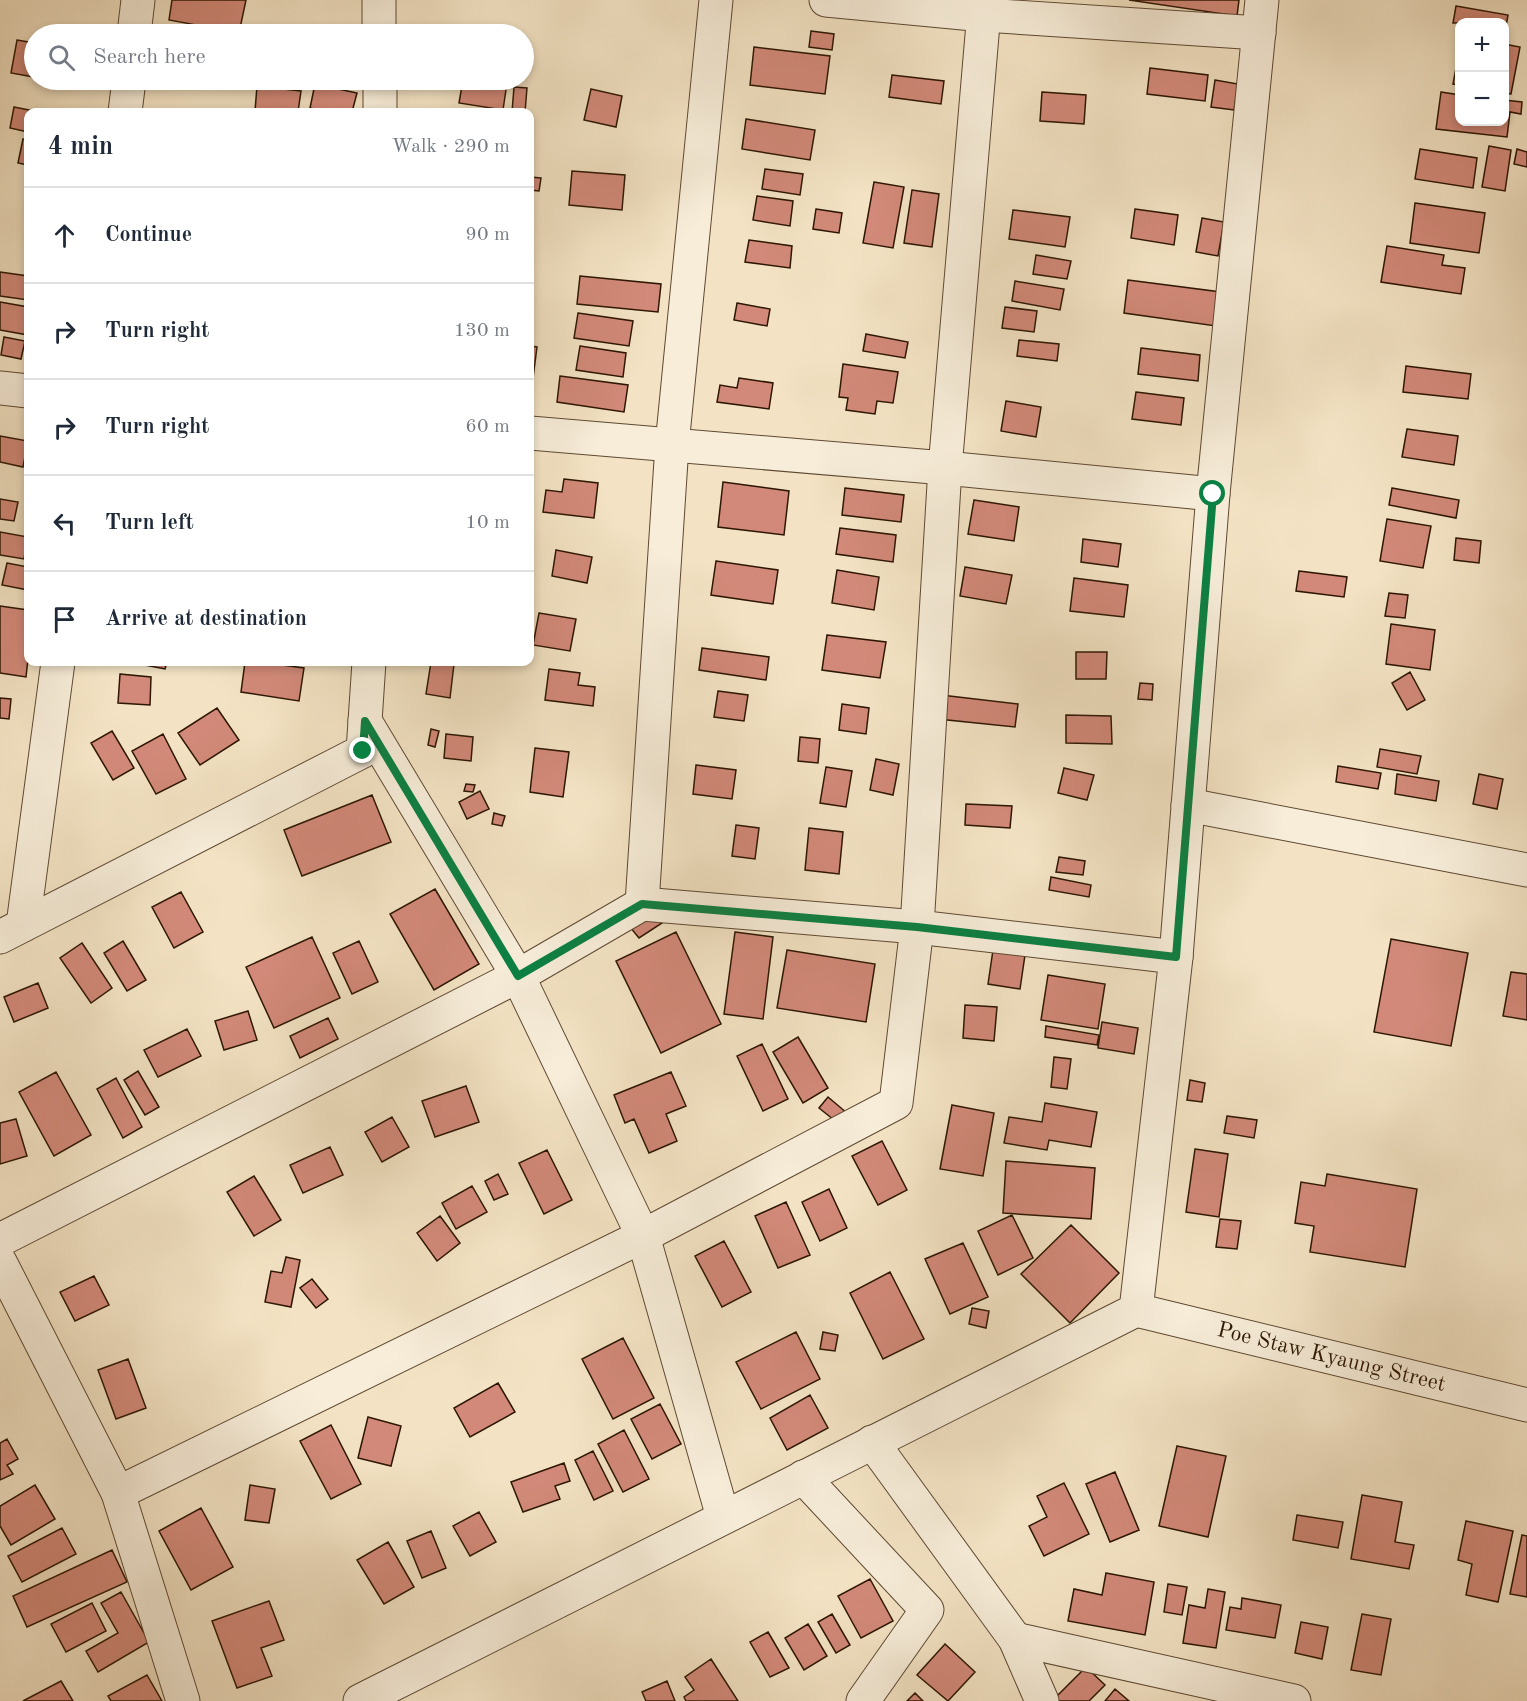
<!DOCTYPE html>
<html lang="en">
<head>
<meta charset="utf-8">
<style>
	body { margin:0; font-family:"Old Standard TT",serif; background:#f6f6f7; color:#1f2937 }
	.controls { position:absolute; right:18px; top:18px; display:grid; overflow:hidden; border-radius:12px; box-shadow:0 3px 9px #0003 }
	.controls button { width:54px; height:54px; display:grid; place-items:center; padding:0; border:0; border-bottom:2px solid #e0e1e3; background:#fff; color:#1f2937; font:30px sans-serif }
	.stop { position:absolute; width:18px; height:18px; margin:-14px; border:4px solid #0b8043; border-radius:50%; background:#fff }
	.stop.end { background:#0b8043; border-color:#fff; box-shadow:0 2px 6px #0008 }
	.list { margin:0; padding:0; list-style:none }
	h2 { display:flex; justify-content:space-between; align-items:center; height:78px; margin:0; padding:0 24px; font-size:26px }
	h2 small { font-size:20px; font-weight:400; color:#747a83 }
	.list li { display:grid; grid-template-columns:39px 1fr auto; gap:18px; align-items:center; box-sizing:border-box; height:96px; padding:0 24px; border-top:2px solid #e0e1e3 }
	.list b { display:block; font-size:22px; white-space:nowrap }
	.list em { font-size:20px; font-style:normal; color:#747a83 }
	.icon { flex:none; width:33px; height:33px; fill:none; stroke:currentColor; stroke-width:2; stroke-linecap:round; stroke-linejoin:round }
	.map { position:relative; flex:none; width:1527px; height:1701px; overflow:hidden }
	.search { position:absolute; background:#fff; box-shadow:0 3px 9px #0003; left:24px; top:24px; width:510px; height:66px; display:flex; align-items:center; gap:15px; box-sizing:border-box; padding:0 21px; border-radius:33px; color:#747a83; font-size:22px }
	.panel { position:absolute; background:#fff; box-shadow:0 3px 9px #0003; left:24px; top:108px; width:510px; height:558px; border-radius:12px }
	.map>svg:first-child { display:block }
</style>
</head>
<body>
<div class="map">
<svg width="1527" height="1701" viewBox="0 0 1527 1701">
	<rect width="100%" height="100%" fill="#f3e3c4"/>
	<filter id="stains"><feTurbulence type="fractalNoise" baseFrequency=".00333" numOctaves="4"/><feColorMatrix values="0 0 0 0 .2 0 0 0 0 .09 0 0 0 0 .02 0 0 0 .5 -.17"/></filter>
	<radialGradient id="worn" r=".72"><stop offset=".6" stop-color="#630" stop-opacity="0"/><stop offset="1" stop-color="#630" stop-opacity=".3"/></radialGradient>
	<path fill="#d28979" stroke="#2d1602" stroke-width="1.5" d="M172,0h74l-7,33 -70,-13z
		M1129,0h110l-2,16z
		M1456,6l52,9 -3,17 -1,-10 -51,1z
		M811,31l23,3 -2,16 -23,-3z
		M17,40l17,3v34l-23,-4z
		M1504,44l16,3 -9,47 -7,-1z
		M754,47l76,9 -5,38 -75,-9z
		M1460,47v38l-7,-1z
		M1150,68l58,7 -3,26 -58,-7z
		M892,75l52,6 -3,23 -52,-7z
		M463,80h24l20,3 -4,27 -44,-7z
		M1215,80l23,4 -4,26 -23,-3z
		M315,84l42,9 -5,19h-25l-17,-4z
		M257,86l44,5 -3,21 -43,-1z
		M514,87l13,1 -2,24h-13z
		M591,89l31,7 -6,31 -32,-7z
		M1042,92l44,3 -2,29 -44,-3z
		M1441,92l19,3v27h44v-22l18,2 -1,12 -11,-2 -3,25 -71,-8z
		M14,107l25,5h-11v20l-18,-4z
		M746,119l69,11 -5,30 -68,-11z
		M23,139l5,1v25l-10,-2z
		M1489,146l22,4 -6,41 -23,-4z
		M1420,149l57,9 -4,30 -58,-9z
		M1517,149l10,3v15l-13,-3z
		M765,169l38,5 -3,21 -38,-6z
		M572,171l53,4 -3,35 -53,-5z
		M530,177l11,1 -2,13 -9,-1z
		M874,182l30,5 -11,61 -30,-5z
		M912,190l27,4 -7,53 -28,-4z
		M757,196l36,5 -3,25 -37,-6z
		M1415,203l70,10 -6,40 -69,-10z
		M816,209l26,4 -3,20 -26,-4z
		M1135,209l43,6 -4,30 -43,-7z
		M1013,210l57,7 -5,30 -56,-8z
		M1202,218l22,4 -6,34 -22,-4z
		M749,240l43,6 -2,22 -45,-6z
		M1387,246l57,9 -2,10 23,3 -4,26 -80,-12z
		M1036,255l35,6 -4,18 -34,-5z
		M0,272l28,4v24l-28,-4z
		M580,276l81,8 -3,28 -81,-8z
		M1128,280l93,12 -5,34 -92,-13z
		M1015,281l49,8 -4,21 -48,-9z
		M0,302l28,5v28l-28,-5z
		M737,303l33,6 -3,17 -33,-6z
		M1005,307l32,4 -3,21 -32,-4z
		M578,313l55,8 -4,25 -55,-8z
		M866,334l42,8 -3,16 -42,-7z
		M4,337l21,4 -4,18 -20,-4z
		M1019,340l40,4 -2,17 -40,-5z
		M530,346l7,1 -4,31h-3z
		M580,346l46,7 -3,24 -47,-7z
		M1141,348l59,7 -2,26 -60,-7z
		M843,364l55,8 -5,31 -16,-2 -2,13 -29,-4 2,-12 -9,-1z
		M1406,366l65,8 -3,25 -65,-7z
		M560,376l68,9 -4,27 -67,-10z
		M739,378l34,5 -4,26 -52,-7 3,-17 17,3z
		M1136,392l48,6 -3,27 -49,-6z
		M1006,401l35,6 -5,30 -35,-6z
		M1407,429l51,7 -4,29 -52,-8z
		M0,436l28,5 -5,26 -23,-5z
		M564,479l34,4 -4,35 -51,-6 3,-22 16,2z
		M723,482l66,9 -5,44 -66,-8z
		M845,488l59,7 -3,27 -59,-7z
		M1392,488l67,12 -3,18 -67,-13z
		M0,499l18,3 -4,19 -14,-2z
		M974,500l45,7 -5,34 -46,-7z
		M1387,519l44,7 -8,42 -43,-7z
		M840,528l56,7 -3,27 -57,-8z
		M0,532l28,5 -4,22 -24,-4z
		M1456,538l25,3 -2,22 -25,-3z
		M1083,539l38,5 -3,23 -37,-5z
		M556,550l36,7 -5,26 -35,-7z
		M716,561l62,9 -5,34 -62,-9z
		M7,563l21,4v23l-26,-5z
		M965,567l47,8 -6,29 -46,-8z
		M837,570l42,7 -5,33 -42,-7z
		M1299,571l48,6 -3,20 -48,-6z
		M1074,578l54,7 -4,32 -54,-6z
		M1389,593l19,2 -3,23 -20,-2z
		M0,606l28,4v49l-2,18 -26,-4z
		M539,613l37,6 -6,32 -37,-6z
		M1391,624l44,6 -5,40 -44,-6z
		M827,635l59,7 -6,36 -58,-8z
		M702,648l67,9 -3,23 -67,-10z
		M1076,652h31l-1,27h-30z
		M129,662h38l-2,7z
		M245,662h15l44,6 -5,33 -58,-9z
		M431,662l23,2 -4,34 -24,-4z
		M549,669l31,4 -2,12 17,2 -2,19 -48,-6z
		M1410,672l15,28 -18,10 -15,-27z
		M120,674l31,3 -1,28 -32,-2z
		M1140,683l13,1 -1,16 -14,-1z
		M718,691l30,4 -4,26 -30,-4z
		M941,695l77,9 -3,23 -77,-8z
		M0,698l11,1 -2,20 -9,-1z
		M842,704l27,4 -3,26 -27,-4z
		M217,708l22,32 -39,25 -22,-32z
		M1066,715l45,1 1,28 -46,-1z
		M431,729l8,2 -4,16 -7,-2z
		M112,731l22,37 -21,12 -22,-37z
		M163,734l23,45 -30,15 -24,-43z
		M446,734l27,3 -2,24 -27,-3z
		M800,737l20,2 -2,24 -20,-2z
		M535,748l34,4 -6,45 -33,-5z
		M1380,749l41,7 -4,18 -40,-7z
		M876,759l23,5 -6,31 -23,-5z
		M696,765l40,5 -4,29 -39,-5z
		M1338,766l43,7 -3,16 -42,-7z
		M826,767l26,4 -6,36 -26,-4z
		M1064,768l30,7 -7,25 -29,-7z
		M1397,774l42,7 -3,20 -41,-7z
		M1479,774l24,5 -6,30 -24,-5z
		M466,784l9,1 -2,7 -9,-1z
		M480,791l9,18 -22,10 -8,-17z
		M372,795l19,47 -89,34 -18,-46z
		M966,804l46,2 -2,22 -45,-3z
		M494,813l11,3 -3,10 -10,-2z
		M736,825l23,3 -4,31 -23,-3z
		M809,828l34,4 -4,42 -34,-4z
		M1059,857l26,4 -2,14 -27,-3z
		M1051,877l40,8 -2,12 -40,-7z
		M435,889l44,75 -45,26 -44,-76z
		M181,892l22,40 -29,16 -22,-41z
		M653,911l9,12 -23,15 -9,-11z
		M676,932l45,92 -60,29 -45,-92z
		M735,932l38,5 -10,82 -39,-5z
		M312,937l28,61 -66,30 -28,-61z
		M1391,939l77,14 -17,93 -77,-14z
		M123,941l23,39 -19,11 -23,-38z
		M359,941l19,41 -26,12 -19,-41z
		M82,943l30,45 -21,15 -31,-45z
		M787,950l88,14 -9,58 -89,-14z
		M993,950l32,5 -5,34 -32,-5z
		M1511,972l16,2v46l-24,-4z
		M1048,975l57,9 -7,45 -57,-9z
		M38,983l10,25 -34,14 -10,-25z
		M965,1005l32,2 -3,34 -31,-3z
		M248,1011l9,29 -33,10 -9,-29z
		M328,1018l10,21 -38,19 -10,-22z
		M1102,1022l36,6 -4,26 -36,-6z
		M1046,1026l53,9 -2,10 -52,-8z
		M187,1029l14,27 -43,21 -14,-27z
		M798,1037l30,51 -25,15 -30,-51z
		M762,1044l26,55 -25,12 -26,-55z
		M1054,1057l17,2 -4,30 -16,-2z
		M138,1071l21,36 -14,8 -21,-35z
		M56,1072l35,63 -37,21 -35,-64z
		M671,1072l15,34 -20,8 11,27 -28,12 -15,-34 -9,4 -11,-28z
		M116,1078l26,49 -19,11 -26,-49z
		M1190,1080l15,3 -3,19 -15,-2z
		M466,1086l13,36 -44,15 -13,-36z
		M828,1097l19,16 -8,11 -20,-16z
		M1045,1103l52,9 -6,35 -42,-7 -2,10 -43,-7 5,-26 33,5z
		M952,1105l42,8 -11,63 -43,-7z
		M1227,1116l30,4 -3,18 -30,-5z
		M392,1117l17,30 -27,15 -17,-30z
		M16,1119l11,37 -27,8v-41z
		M882,1141l25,49 -29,15 -26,-49z
		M330,1147l13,28 -40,18 -13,-28z
		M1195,1149l33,5 -9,63 -33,-5z
		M547,1150l25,50 -28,14 -25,-51z
		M1006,1161l89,7 -4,51 -88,-6z
		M498,1174l10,20 -14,6 -9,-19z
		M1327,1174l90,15 -12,78 -95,-15 4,-26 -19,-3 6,-41 24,4z
		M254,1176l27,44 -27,16 -27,-44z
		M472,1186l15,26 -31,17 -14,-26z
		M829,1189l18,39 -27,13 -18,-39z
		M786,1202l24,53 -32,13 -23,-52z
		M1012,1215l21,43 -35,17 -20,-44z
		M440,1216l20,27 -23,18 -20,-28z
		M1220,1219l21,2 -4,28 -21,-2z
		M1071,1225l48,48 -49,50 -49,-49z
		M724,1241l27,51 -29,15 -27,-51z
		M963,1243l25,54 -38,17 -25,-55z
		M286,1257l14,3 -9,47 -26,-5 6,-31 11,2z
		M890,1272l34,67 -41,20 -33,-66z
		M94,1276l15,29 -34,16 -15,-29z
		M312,1279l16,20 -12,9 -16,-20z
		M972,1308l17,3 -3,17 -17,-4z
		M796,1332l24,47 -59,30 -25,-47z
		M823,1332l15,3 -3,16 -15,-2z
		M623,1338l31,60 -41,21 -31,-60z
		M128,1359l18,49 -30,11 -18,-49z
		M498,1383l17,29 -45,25 -16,-29z
		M810,1395l18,33 -41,22 -17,-32z
		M660,1404l21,40 -29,15 -21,-40z
		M368,1417l33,9 -10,40 -33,-8z
		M331,1425l30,59 -30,15 -31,-58z
		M624,1430l25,49 -26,13 -25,-48z
		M7,1439l11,20 -11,6 6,9 -13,6v-37z
		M1177,1446l49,10 -18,81 -49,-11z
		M593,1451l20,40 -19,9 -19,-40z
		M564,1463l6,18 -15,5 5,13 -37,13 -12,-30z
		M1115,1472l24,58 -29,12 -24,-58z
		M1064,1483l25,51 -45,22 -15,-30 18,-9 -10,-21z
		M35,1485l20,34 -44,26 -11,-19v-20z
		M250,1485l25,4 -6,34 -24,-3z
		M1362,1495l40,7 -7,40 19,3 -5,24 -58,-10z
		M201,1508l32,59 -42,23 -32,-59z
		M479,1512l17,30 -26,14 -17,-30z
		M1297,1515l46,7 -5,26 -45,-8z
		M1466,1521l47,10 -15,71 -32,-7 6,-31 -14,-4z
		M62,1528l14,26 -54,28 -14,-26z
		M431,1531l15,37 -24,10 -15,-37z
		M1522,1535l5,1v61l-17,-3z
		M388,1542l26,45 -30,17 -27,-44z
		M112,1550l15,32 -100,45 -14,-31z
		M1106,1573l48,9 -9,53 -77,-14 6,-32 28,6z
		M870,1579l23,42 -32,17 -23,-42z
		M1168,1584l19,3 -5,28 -18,-3z
		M1208,1589l17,3 -9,56 -33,-5 6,-38 16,3z
		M121,1592l28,50 -51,30 -12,-21 32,-18 -17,-30z
		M1242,1598l39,7 -6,33 -49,-8 4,-23 11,2z
		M269,1601l15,39 -23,8 11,28 -35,12 -25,-67z
		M92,1603l14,28 -40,21 -15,-28z
		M832,1614l18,31 -14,8 -18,-31z
		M1362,1614l29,5 -10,56 -30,-5z
		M1301,1622l27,5 -6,32 -27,-6z
		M808,1624l19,32 -23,14 -19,-32z
		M768,1632l21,36 -19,9 -20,-35z
		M945,1644l30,28 -27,29 -31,-26z
		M711,1659l27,42h-52l-2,-4 10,-7 -9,-13z
		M1086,1667l19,18 -16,16h-37z
		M147,1675l15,26h-51l-3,-5z
		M61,1681l12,20h-50z
		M667,1681l8,20h-29l-4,-9z
		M1115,1689l14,12h-24z
		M915,1693l8,8h-16z"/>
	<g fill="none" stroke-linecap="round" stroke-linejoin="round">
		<defs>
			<g id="minor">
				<path d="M379,0v34"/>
				<path d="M826,0l158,15 275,18"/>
				<path d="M134,34l4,-34"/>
				<path d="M380,80v32"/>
				<path d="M125,112l4,-32"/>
				<path d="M0,388l28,3"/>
				<path d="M530,433l415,35 268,26"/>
				<path d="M365,721l153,255 125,260 80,281"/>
				<path d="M1188,805l339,65"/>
				<path d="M642,904l30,-459 44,-445"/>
				<path d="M23,925l35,-263"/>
				<path d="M0,937l363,-186 6,-89"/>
				<path d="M0,1240l518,-264 124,-72 275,23 259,30"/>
				<path d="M0,1262l118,231 65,208"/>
				<path id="s1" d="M1136,1310l391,95"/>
				<path d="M872,1442l143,197 27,62"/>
				<path d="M803,1477l124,133 -64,91"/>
				<path d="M118,1493l525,-257 253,-133 21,-176 28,-459 40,-468"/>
				<path d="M1015,1639l279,62"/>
				<path d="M360,1701l776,-391 40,-353 37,-463 49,-494"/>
			</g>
		</defs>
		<use href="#minor" stroke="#5e4932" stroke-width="35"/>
		<use href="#minor" stroke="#f7edd9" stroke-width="33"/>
	</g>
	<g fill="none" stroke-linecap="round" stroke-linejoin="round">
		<path stroke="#0b8043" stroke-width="8" d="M363,751l2,-30 153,255 124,-72 275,23 259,30 37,-463"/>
	</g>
	<g text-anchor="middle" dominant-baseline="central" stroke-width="5" stroke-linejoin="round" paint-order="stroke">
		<g font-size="22" fill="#2d1602" stroke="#f7edd9">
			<text stroke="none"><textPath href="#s1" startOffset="201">Poe Staw Kyaung Street</textPath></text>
		</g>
	</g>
	<rect width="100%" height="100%" filter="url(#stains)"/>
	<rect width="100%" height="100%" fill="url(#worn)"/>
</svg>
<div class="controls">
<button>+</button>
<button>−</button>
</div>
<div class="stop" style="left:1213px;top:494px"></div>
<div class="stop end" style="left:363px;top:751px"></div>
<div class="search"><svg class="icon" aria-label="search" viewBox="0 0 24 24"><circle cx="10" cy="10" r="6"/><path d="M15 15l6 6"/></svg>Search here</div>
<section class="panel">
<h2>4 min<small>Walk · 290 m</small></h2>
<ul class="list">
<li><svg class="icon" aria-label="ahead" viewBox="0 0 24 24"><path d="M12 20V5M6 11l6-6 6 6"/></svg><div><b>Continue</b></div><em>90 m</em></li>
<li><svg class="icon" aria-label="right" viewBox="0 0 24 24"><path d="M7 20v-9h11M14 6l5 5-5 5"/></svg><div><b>Turn right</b></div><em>130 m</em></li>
<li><svg class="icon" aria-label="right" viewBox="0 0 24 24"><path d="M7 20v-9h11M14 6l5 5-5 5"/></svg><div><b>Turn right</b></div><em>60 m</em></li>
<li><svg class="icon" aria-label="left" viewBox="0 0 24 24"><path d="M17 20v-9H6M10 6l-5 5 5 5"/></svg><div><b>Turn left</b></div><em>10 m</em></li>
<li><svg class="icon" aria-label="arrive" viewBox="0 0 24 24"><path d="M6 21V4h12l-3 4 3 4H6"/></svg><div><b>Arrive at destination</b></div></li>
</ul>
</section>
</div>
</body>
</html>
